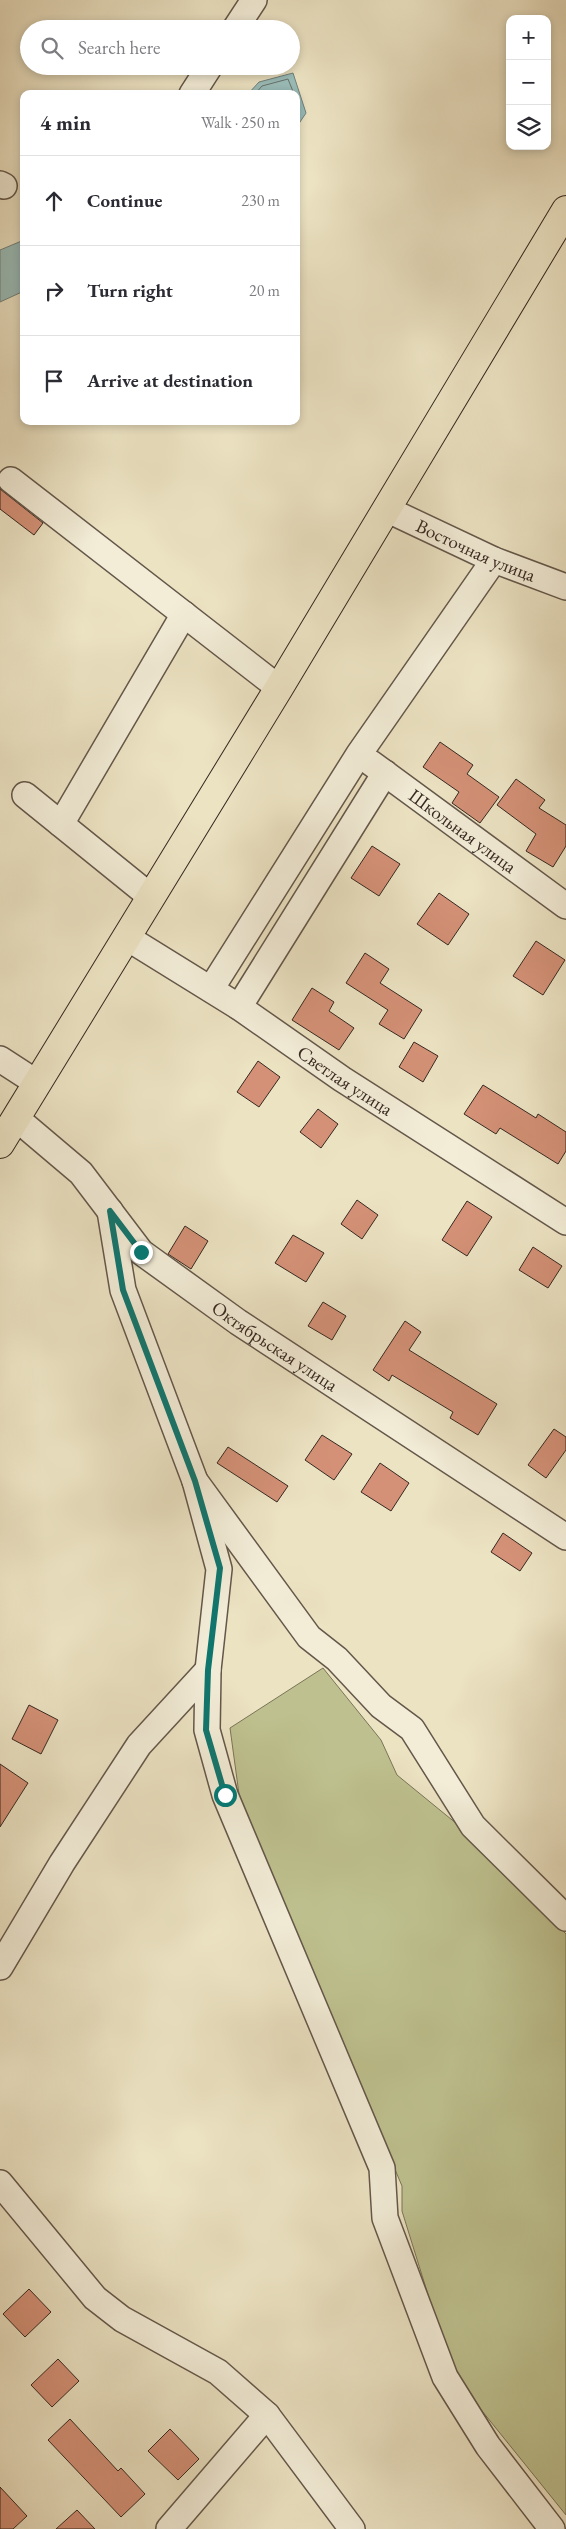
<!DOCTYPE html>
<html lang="en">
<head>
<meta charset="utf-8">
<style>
	body { margin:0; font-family:"EB Garamond",serif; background:#f7f7f7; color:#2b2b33 }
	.controls { position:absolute; right:15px; top:15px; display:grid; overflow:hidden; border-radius:10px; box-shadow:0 2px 8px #0003 }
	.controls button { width:45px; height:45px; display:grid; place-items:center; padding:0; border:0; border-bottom:1px solid #e1e1e2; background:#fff; color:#2b2b33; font:25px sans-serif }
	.stop { position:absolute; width:15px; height:15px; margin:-11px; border:4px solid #0f766e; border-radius:50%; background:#fff }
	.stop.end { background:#0f766e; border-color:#fff; box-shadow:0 1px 5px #0008 }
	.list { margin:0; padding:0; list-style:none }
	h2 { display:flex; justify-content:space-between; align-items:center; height:65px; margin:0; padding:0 20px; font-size:21px }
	h2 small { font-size:16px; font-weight:400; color:#7c7c81 }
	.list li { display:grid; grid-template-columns:32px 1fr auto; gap:15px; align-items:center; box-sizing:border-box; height:90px; padding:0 20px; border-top:1px solid #e1e1e2 }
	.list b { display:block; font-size:19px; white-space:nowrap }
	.list em { font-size:16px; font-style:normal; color:#7c7c81 }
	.icon { flex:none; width:28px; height:28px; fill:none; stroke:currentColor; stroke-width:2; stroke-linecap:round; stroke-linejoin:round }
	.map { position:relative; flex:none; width:566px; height:2529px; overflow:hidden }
	.search { position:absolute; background:#fff; box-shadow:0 2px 8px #0003; left:20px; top:20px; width:280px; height:55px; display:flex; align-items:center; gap:12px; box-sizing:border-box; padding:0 18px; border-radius:28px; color:#7c7c81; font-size:19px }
	.panel { position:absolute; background:#fff; box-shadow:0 2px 8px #0003; left:20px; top:90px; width:280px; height:335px; border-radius:10px }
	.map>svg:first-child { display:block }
</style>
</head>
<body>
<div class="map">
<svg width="566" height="2529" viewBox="0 0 566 2529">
	<rect width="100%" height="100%" fill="#ece3c3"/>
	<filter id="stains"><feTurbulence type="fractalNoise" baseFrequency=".004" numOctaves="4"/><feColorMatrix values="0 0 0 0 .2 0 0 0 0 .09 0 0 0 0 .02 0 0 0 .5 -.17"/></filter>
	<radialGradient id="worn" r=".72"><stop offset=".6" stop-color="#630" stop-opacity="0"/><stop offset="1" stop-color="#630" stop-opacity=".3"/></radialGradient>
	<path fill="#bec18f" stroke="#7a7458" d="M323,1668l58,72 16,35 60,49 109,110v581l-113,-140 -51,-164v-25l-85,-200 -78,-192 -9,-66z"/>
	<path fill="#9abdb9" stroke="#72817c" d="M293,73l13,40 -10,15v-34h-48l11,-12z
		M24,240v51l-24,11v-52z"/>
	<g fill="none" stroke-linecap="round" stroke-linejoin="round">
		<path stroke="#68726d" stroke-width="1" d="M255,94l7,-8 26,-7 6,15"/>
	</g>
	<path fill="#d49177" stroke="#362821" d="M0,489l43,34 -9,12 -34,-26z
		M440,742l33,23 -6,9 32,23 -19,26 -28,-20 7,-11 -36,-25z
		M516,779l29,21 -6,8 27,17v21l-13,21 -27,-16 10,-17 -39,-29z
		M372,846l28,18 -21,32 -28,-18z
		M439,893l30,21 -21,31 -31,-21z
		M536,941l29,19 -22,35 -30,-19z
		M365,953l24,16 -9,14 42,27 -18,29 -25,-15 9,-14 -42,-27z
		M312,988l22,14 -5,9 25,17 -15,22 -47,-30z
		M414,1042l24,14 -15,26 -24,-15z
		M258,1061l22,16 -21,30 -22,-15z
		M483,1085l53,33 2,-4 28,18v19l-8,13 -58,-36 -4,6 -32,-20z
		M318,1109l20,15 -17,24 -21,-16z
		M357,1200l21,15 -16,24 -21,-15z
		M467,1201l25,16 -25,39 -25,-16z
		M185,1226l23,15 -17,28 -23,-15z
		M293,1235l31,18 -18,29 -31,-19z
		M533,1247l29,19 -14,22 -29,-18z
		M323,1302l23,14 -14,24 -24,-14z
		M405,1321l16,11 -12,18 88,54 -19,31 -28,-17 3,-6 -61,-37 -3,6 -16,-11z
		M554,1429l12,8v13l-20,28 -18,-13z
		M322,1435l30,19 -18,26 -29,-20z
		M228,1447l60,39 -11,16 -60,-39z
		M380,1463l29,20 -18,28 -30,-19z
		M503,1533l29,20 -12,18 -29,-19z
		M29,1705l29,15 -17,34 -29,-15z
		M0,1764l28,19 -28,44z
		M29,2289l22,23 -26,25 -22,-23z
		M58,2359l21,22 -27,26 -21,-22z
		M70,2419l48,52 3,-3 24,26 -24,23 -73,-77z
		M170,2429l29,30 -21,21 -30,-29z
		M0,2487l27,29 -14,13h-13z
		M77,2510l18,19h-39z"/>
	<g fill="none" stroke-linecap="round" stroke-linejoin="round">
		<defs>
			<g id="minor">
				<path d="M235,29l19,-29"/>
				<path d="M192,94l18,-28"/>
				<path d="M0,184l4,2"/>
				<path d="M11,480l268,208"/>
				<path id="s1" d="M386,509l108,51 72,27"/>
				<path id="s2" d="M371,763l195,143"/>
				<path d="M25,795l126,102"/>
				<path d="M61,824l123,-210"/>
				<path id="s3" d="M126,937l113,70 103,72 224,143"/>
				<path d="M211,989l148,-235 135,-194"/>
				<path d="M239,1007l146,-234"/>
				<path d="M0,1059l37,24"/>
				<path id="s4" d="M16,1118l65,55 60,79 97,70 328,215"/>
				<path d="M110,1211l13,79 72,191 114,156 28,22 44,47 31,23 61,97 93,92"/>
				<path d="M195,1481l24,88 -11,101 -1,60 18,65 157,373 3,50 60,159 43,69 64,83"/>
				<path d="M0,1967l62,-104 77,-118 69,-75"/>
				<path d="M0,2183l95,115 27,21 96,53 49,43 85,114"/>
				<path d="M169,2529l98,-114"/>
			</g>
			<path id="highway" d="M0,1144l279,-456 287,-478"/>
		</defs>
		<use href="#minor" stroke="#64574a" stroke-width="28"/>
		<use href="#highway" stroke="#362821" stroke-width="30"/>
		<use href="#minor" stroke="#f3edd8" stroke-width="25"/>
		<use href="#highway" stroke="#ece3c3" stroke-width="28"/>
	</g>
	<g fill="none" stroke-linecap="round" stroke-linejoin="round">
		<path stroke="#0f766e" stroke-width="6" d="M141,1252l-31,-41 13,79 72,191 25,87 -12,102 -2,60 19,65"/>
	</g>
	<g text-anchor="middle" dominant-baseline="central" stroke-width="4" stroke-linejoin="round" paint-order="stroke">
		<g font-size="19" fill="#362821" stroke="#f3edd8">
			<text stroke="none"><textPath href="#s1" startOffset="99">Восточная улица</textPath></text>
			<text stroke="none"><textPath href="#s2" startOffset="114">Школьная улица</textPath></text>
			<text stroke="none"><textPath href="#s3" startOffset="262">Светлая улица</textPath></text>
			<text stroke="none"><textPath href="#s4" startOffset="348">Октябрьская улица</textPath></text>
		</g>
	</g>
	<rect width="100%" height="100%" filter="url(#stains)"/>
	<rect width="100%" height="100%" fill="url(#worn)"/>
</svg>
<div class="controls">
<button>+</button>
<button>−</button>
<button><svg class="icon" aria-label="layers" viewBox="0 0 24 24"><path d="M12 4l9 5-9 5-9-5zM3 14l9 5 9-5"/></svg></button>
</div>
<div class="stop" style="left:225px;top:1795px"></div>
<div class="stop end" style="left:141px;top:1252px"></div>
<div class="search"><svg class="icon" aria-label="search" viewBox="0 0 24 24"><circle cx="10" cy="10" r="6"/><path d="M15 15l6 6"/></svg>Search here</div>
<section class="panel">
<h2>4 min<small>Walk · 250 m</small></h2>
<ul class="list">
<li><svg class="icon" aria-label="ahead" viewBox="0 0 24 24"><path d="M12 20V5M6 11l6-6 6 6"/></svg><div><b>Continue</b></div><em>230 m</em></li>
<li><svg class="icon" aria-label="right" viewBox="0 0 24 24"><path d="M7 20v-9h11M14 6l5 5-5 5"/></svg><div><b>Turn right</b></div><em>20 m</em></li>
<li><svg class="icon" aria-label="arrive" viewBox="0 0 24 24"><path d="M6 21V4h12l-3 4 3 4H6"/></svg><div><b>Arrive at destination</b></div></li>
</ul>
</section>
</div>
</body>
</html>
